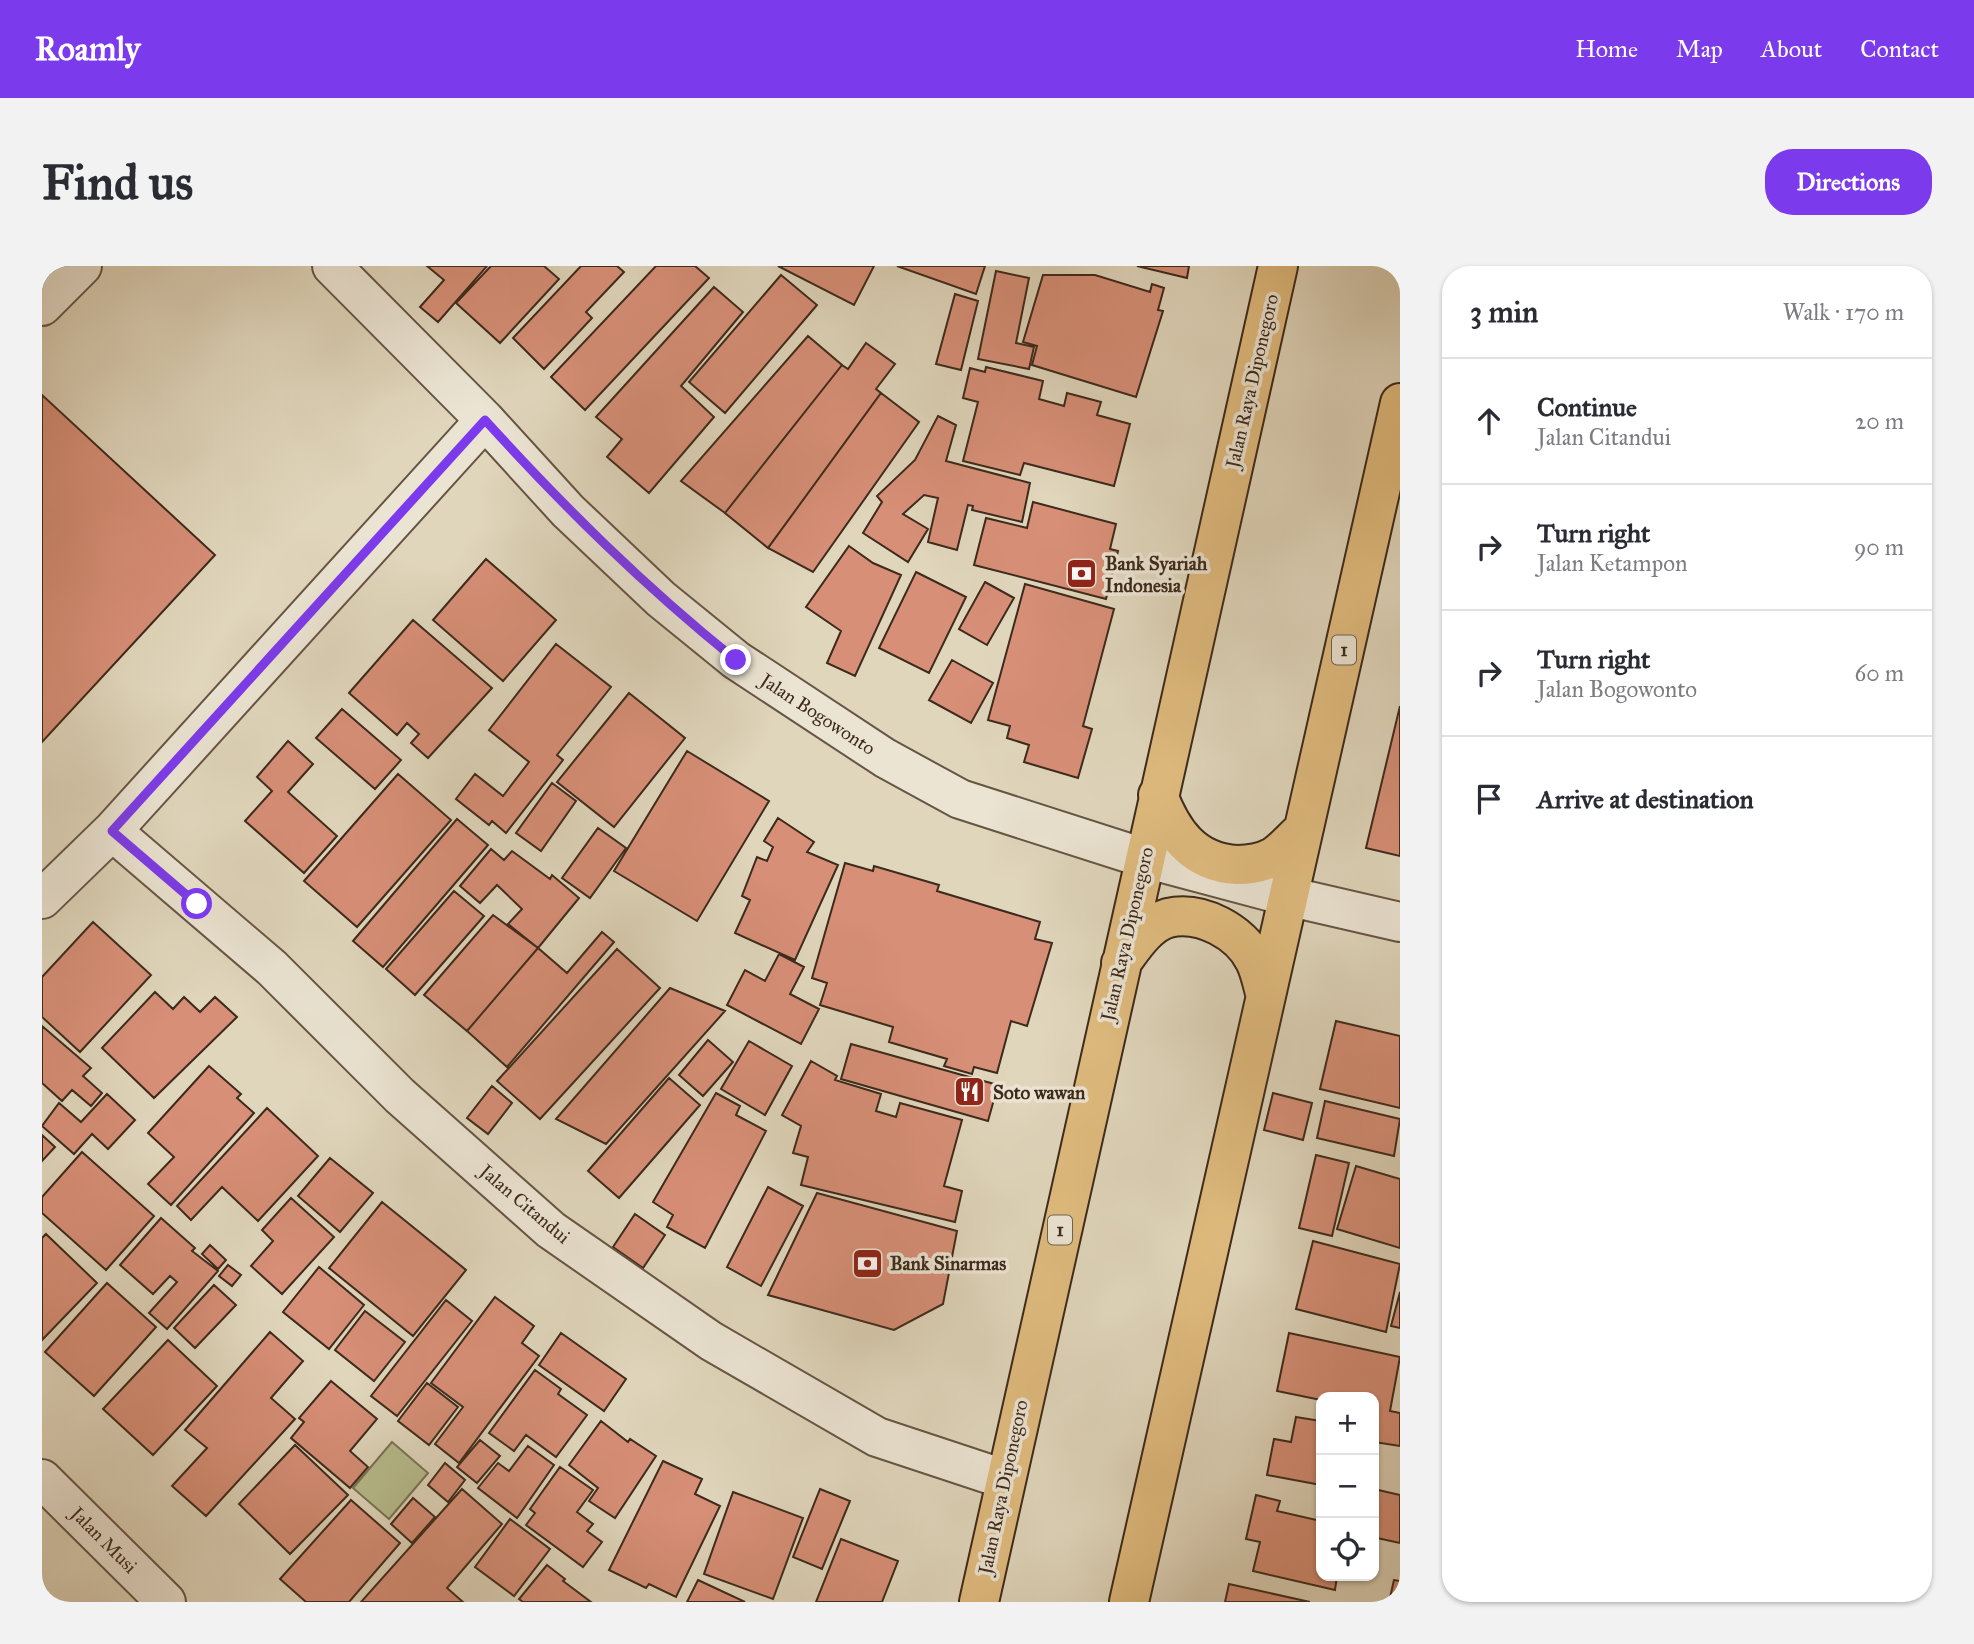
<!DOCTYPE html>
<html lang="en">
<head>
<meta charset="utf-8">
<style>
	body { margin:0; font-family:"IM FELL Great Primer",serif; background:#f2f2f3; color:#2b2b33 }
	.controls { position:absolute; right:21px; bottom:21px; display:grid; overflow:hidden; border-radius:14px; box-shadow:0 2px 5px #0004 }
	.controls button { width:63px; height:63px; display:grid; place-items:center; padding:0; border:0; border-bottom:2px solid #e1e1e2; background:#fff; color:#2b2b33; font:35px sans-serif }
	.stop { position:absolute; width:21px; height:21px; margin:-16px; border:5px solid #7c3aed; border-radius:50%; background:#fff }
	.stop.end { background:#7c3aed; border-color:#fff; box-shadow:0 2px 7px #0008 }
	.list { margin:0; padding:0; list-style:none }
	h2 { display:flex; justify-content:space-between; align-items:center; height:91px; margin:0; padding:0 28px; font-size:30px }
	h2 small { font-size:23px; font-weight:400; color:#7c7c81 }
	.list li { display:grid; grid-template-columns:46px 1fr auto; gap:21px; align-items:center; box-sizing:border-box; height:126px; padding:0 28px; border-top:2px solid #e1e1e2 }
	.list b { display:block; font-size:26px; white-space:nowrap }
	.list p { margin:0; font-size:23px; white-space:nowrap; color:#7c7c81 }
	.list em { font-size:23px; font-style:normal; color:#7c7c81 }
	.icon { flex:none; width:38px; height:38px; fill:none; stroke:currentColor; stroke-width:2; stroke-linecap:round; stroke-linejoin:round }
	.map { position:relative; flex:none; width:1358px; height:1336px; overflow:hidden; border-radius:28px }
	header { display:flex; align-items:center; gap:42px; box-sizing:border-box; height:98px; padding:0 35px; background:#7c3aed; color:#fff }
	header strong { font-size:33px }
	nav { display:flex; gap:38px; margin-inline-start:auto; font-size:24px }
	.intro { display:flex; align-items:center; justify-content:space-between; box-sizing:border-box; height:168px; padding:0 42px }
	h1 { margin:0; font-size:49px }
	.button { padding:18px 32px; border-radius:28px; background:#7c3aed; color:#fff; font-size:24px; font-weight:700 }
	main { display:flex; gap:42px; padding:0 42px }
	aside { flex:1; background:#fff; border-radius:28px; box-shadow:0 2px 5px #0004 }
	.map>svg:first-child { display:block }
</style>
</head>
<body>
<header>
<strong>Roamly</strong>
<nav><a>Home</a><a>Map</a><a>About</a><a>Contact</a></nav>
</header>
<div class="intro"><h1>Find us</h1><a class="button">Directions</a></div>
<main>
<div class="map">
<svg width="1358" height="1336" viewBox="0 0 1358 1336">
	<rect width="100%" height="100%" fill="#e0d6bc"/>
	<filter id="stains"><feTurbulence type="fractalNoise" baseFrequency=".00286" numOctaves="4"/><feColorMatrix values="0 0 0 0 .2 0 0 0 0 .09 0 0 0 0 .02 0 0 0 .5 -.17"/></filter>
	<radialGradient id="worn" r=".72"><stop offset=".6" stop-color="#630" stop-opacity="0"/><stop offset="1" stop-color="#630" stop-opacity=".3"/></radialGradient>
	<path fill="#b7bc8d" stroke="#7a7354" stroke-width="2" d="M350,1176l36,31 -39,46 -36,-31z"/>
	<path fill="#d78f77" stroke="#3d2a1c" stroke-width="2" d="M385,0h60l-49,56 -18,-15 24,-27z
		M449,0h53l15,13 -59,64 -44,-40z
		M539,0h36l7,6 -38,40 6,6 -48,51 -31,-31z
		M614,0h39l14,12 -124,132 -34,-33z
		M736,0h96l-20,39z
		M855,0h88l-9,28z
		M1095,0h52l-2,12z
		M954,5l33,7 -13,65 18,4 -5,22 -51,-10z
		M739,9l36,30 -92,108 -36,-31z
		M1001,9h52l55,17 2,-8 12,4 -6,22 5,1 -27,86 -104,-32 5,-19 -14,-4z
		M672,21l29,25 -62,74 33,31 -65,76 -42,-36 15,-18 -26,-22z
		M913,28l23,7 -17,69 -25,-6z
		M766,70l34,29 -117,148 -44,-32z
		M824,77l29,21 -19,25 5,4 -113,155 -43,-35 117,-148 6,4z
		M944,101l57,14 -4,18 25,7 3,-13 34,9 -4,13 33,9 -16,62 -90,-23 -4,12 -57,-14 15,-59 -15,-4 7,-30 15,4z
		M839,127l38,29 -106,150 -45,-24z
		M0,129l173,160 -173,187z
		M896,150l18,9 -10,36 84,22 -8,39 -50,-12 1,-4 -5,-1 -11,45 -29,-8 10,-44 -14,-3 -21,19 25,15 -20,33 -45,-29 19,-31 -5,-6 38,-36z
		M991,236l83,22 -6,25 8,2 -12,48 -132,-34 12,-47 41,10z
		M807,280l24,17 28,12 -46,101 -28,-13 14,-32 -35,-24z
		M444,293l70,61 -53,61 -70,-61z
		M874,306l50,25 -37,76 -50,-25z
		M943,316l29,16 -27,47 -28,-16z
		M983,318l89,25 -31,117 9,3 -14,49 -54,-16 5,-17 -22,-7 3,-12 -22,-6z
		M371,354l79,68 -64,70 -17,-15 8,-9 -12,-11 -10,12 -48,-42z
		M514,378l55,43 -54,68 6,5 -57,73 -14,-12 -3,4 -33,-26 19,-25 28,22 26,-34 -40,-32z
		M910,394l41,23 -22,40 -42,-23z
		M587,427l56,45 -71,89 -57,-45z
		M1358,440v150l-34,-8z
		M300,443l59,51 -26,29 -59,-51z
		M246,475l25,23 -25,28 49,44 -33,37 -59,-52 27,-30 -15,-14z
		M645,485l82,50 -72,120 -83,-50z
		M356,508l53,46 -94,107 -53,-46z
		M510,517l24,18 -35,50 -25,-18z
		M736,552l36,24 -7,10 31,13 -43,95 -60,-27 15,-33 -8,-4 15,-39 10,4 6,-14 -9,-6z
		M415,553l31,26 -105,122 -30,-26z
		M556,562l28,20 -36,50 -28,-20z
		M449,583l13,11 8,-9 38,28 2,-4 27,23 -41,50 -30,-24 14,-15 -25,-24 -17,18 -20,-17z
		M803,597l28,8 1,-5 65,19 -2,6 103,31 -5,17 17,4 -25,83 -16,-5 -14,52 -23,-6 -2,7 -28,-8 3,-7 -58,-17 4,-15 -73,-22 7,-22 -15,-5z
		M412,625l30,25 -69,79 -29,-26z
		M451,649l45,33 -71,83 -43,-36z
		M51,656l58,53 -71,77 -38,-35v-40z
		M560,666l12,10 -107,125 -40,-36 71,-83 29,25z
		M575,683l43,39 -120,131 -43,-38z
		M737,688l25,13 -14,27 29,15 -18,35 -74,-39 18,-35 20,11z
		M628,722l55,23 -119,133 -50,-25z
		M113,726l18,17 11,-12 16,15 15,-15 22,20 -83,81 -52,-50z
		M1294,755l64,15v72l-80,-19z
		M0,760l49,42 -8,8 19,17 -11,13 -19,-16 -10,11 -20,-18z
		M666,774l25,22 -30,34 -24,-21z
		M707,775l43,25 -27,49 -44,-26z
		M809,778l147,41 -10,36 -147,-42z
		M769,795l26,15 -2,4 46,14 -5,17 20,6 4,-14 62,17 -18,66 18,5 -7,31 -154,-37 7,-28 -15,-4 8,-27 -19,-11z
		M167,800l32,28 -4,4 17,15 -83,92 -23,-21 26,-27 -26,-24z
		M627,812l31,27 -81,93 -31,-27z
		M450,820l20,17 -24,31 -21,-16z
		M674,827l24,13 -4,9 30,16 -61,117 -38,-21 6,-12 -20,-13z
		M1231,827l39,10 -9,37 -39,-10z
		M65,828l28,26 -27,29 -16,-15 -18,20 -32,-28 17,-23 22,19z
		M1283,835l75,18 -6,37 -77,-18z
		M225,842l51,48 -60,65 -36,-34 -31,33 -14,-14z
		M0,869l13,12 -13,14z
		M40,886l72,64 -48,54 -64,-57v-16z
		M1274,889l33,8 -17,73 -33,-8z
		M288,892l43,35 -33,39 -42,-36z
		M1314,900l44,13v69l-63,-19z
		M726,921l35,19 -42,80 -34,-19z
		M775,927l140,38 -14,73 -49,26 -126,-35z
		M249,932l43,39 -52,57 -31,-28 22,-25 -11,-11z
		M340,936l84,68 -53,66 -84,-68z
		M593,948l30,21 -22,33 -30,-21z
		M119,952l34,30 -3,3 26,20 -51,58 -18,-16 28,-31 -7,-6 -17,18 -33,-29z
		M4,968l51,49 -55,57v-102z
		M1271,975l87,23 -14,68 -90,-23z
		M168,979l16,15 -8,9 -16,-15z
		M186,999l13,10 -9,11 -13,-10z
		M277,1001l45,38 -35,44 -46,-37z
		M65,1017l49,44 -62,69 -49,-44z
		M172,1019l22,20 -41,43 -21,-20z
		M1358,1026v36l-9,-2z
		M453,1031l39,29 -12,17 17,13 -80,107 -24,-19 28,-37 -32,-24z
		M404,1034l26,21 -75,95 -26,-20z
		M323,1045l40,31 -31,39 -39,-31z
		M228,1066l33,29 -32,37 24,21 -89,97 -34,-30 35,-38 -22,-18z
		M519,1067l65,46 -22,32 -65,-46z
		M1247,1067l111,24 -10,54 10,2v33l-26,-4 4,-20 -4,-1v-24h-53v3l-44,-9z
		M126,1074l49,46 -64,69 -50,-46z
		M493,1104l26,19 -3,5 29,21 -31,42 -30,-22 -12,16 -25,-18z
		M289,1115l46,38 -27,32 18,16 -18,21 -59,-50 13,-16 -5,-4z
		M385,1117l31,24 -29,38 -31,-24z
		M1254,1151l25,4v64l-54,-10 7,-36 17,3z
		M559,1155l27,21 2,-3 26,17 -41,62 -26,-17 9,-13 -29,-23z
		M438,1174l20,16 -23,27 -20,-16z
		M253,1179l53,50 -58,59 -51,-50z
		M486,1180l26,19 -37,53 -39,-30 20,-25 11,8z
		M621,1195l39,18 -7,15 25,12 -44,91 -27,-13 -3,4 -37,-18z
		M403,1197l20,17 -17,22 -20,-17z
		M518,1201l33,23 -16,22 16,12 -6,7 15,11 -19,25 -57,-42 9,-12 -5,-4z
		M420,1223l40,35 -55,64 16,14h-102z
		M778,1223l30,12 -28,68 -29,-12z
		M1332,1223l26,6v48l-23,-5 -3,14z
		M691,1226l70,26 -30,81 -69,-25z
		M1214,1229l24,6 -3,10 44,10v55h16l-2,14 -82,-19 7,-29 -14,-3z
		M371,1232l22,19 -23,26 -21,-19z
		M309,1234l49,43 -51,59h-43l-26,-23z
		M468,1253l40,30 -36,47 -39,-29z
		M799,1273l57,22 -16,41h-66z
		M505,1299l18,14 -2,2 28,21h-68l-4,-3z
		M656,1314l47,22h-58z
		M1352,1314l6,1v21h-11z
		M1187,1318l81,18h-85z"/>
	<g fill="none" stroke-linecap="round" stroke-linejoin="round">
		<defs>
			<path id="minor" d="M290,0l153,154 83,91 93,88 75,61 149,98 75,41 184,59 143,38 113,26
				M0,40l40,-40
				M70,565l160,137 128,128 151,134 160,111 166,96 127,42
				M0,633l70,-68 373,-411
				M0,1213l124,123"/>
			<path id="trunk" d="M1116,529c14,37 35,68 79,70 11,0 25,-2 36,-8 10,-6 19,-17 28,-25
				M1079,697c12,-16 26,-39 47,-45 33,-8 73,14 87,43 5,10 7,21 10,32
				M937,1336l299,-1336
				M1087,1336l271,-1199"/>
		</defs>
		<use href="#minor" stroke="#654" stroke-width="42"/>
		<use href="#trunk" stroke="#3d2a1c" stroke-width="42"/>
		<use href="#minor" stroke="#ebe4d3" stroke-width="38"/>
		<use href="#trunk" stroke="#e0bb7e" stroke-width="38"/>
	</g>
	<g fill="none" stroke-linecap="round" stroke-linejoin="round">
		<path stroke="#7c3aed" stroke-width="9" d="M155,638l-85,-73 373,-411c80,88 158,165 251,240"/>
	</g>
	<defs>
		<symbol id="bank-square" viewBox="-11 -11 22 22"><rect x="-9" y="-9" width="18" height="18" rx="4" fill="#8f2418" stroke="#ebe4d3"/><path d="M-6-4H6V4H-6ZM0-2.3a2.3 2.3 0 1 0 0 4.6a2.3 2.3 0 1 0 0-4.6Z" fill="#fff"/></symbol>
		<symbol id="restaurant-square" viewBox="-11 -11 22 22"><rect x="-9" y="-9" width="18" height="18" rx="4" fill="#8f2418" stroke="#ebe4d3"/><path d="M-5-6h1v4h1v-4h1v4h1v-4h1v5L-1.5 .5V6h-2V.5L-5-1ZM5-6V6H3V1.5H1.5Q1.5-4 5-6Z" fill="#fff"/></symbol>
	</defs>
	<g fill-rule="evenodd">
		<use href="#bank-square" x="1022" y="290" width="35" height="35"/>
		<use href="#restaurant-square" x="910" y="808" width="35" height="35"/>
		<use href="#bank-square" x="808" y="980" width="35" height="35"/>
	</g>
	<g text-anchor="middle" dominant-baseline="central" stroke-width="7" stroke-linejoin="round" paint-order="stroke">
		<g fill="#ebe4d3" stroke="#716253" stroke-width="2">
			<rect x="1290" y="369.5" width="24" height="29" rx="5"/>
			<rect x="1006" y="949.5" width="24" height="29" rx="5"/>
		</g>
		<g font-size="18" font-weight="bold" fill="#3d2a1c">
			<text x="1302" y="384">1</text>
			<text x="1018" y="964">1</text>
		</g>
		<g font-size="19" fill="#3d2a1c" stroke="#ebe4d3">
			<text transform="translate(1210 115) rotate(-77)">Jalan Raya Diponegoro</text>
			<text transform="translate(776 448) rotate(33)">Jalan Bogowonto</text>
			<text transform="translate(1085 668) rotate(-77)">Jalan Raya Diponegoro</text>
			<text transform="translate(483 938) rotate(40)">Jalan Citandui</text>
			<text transform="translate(961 1221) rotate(-78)">Jalan Raya Diponegoro</text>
			<text transform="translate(62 1274) rotate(45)">Jalan Musi</text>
		</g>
		<g font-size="19" font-weight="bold" fill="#3d2a1c" stroke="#ebe4d3" text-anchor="start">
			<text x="1063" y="297">Bank Syariah<tspan x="1063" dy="22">Indonesia</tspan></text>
			<text x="951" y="826">Soto wawan</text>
			<text x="848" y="997">Bank Sinarmas</text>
		</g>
	</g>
	<rect width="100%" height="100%" filter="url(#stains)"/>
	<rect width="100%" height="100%" fill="url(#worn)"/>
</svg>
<div class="controls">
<button>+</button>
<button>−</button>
<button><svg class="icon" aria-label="locate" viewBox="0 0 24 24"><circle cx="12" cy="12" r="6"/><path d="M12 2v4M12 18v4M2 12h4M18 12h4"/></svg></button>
</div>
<div class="stop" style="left:155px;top:638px"></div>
<div class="stop end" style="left:694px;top:394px"></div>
</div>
<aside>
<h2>3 min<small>Walk · 170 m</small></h2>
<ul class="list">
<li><svg class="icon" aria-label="ahead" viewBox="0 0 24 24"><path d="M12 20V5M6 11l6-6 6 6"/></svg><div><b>Continue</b><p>Jalan Citandui</p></div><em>20 m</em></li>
<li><svg class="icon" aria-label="right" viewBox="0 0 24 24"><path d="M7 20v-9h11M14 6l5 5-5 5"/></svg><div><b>Turn right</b><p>Jalan Ketampon</p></div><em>90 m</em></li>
<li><svg class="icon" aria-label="right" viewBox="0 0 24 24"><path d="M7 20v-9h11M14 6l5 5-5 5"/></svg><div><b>Turn right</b><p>Jalan Bogowonto</p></div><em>60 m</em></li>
<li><svg class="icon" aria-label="arrive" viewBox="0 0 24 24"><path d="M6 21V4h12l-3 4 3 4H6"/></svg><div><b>Arrive at destination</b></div></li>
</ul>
</aside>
</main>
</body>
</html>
